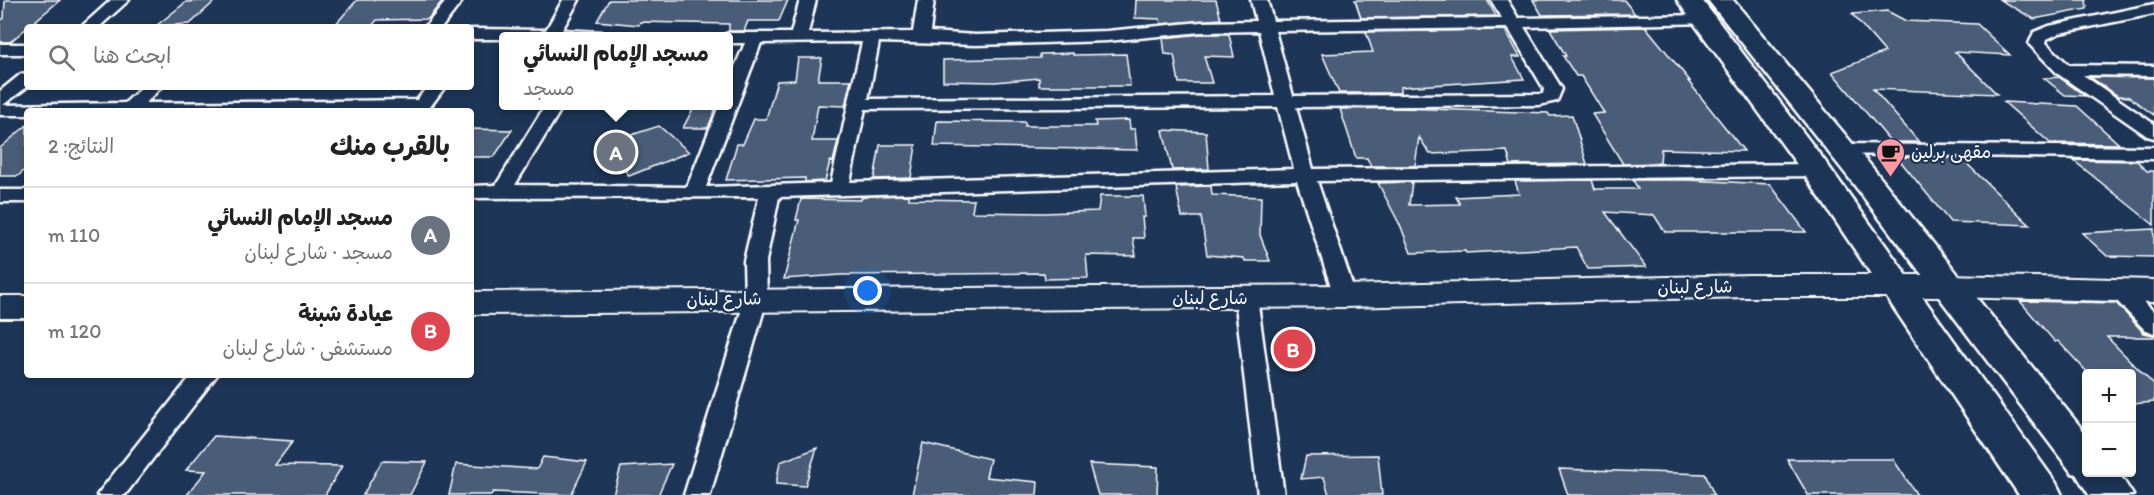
<!DOCTYPE html>
<html lang="ar">
<head>
<meta charset="utf-8">
<style>
	body { margin:0; font-family:Itim,"Playpen Sans Arabic",sans-serif; background:#f2f2f2; color:#222; direction:rtl }
	.controls { position:absolute; right:18px; bottom:18px; display:grid; overflow:hidden; border-radius:6px; box-shadow:0 3px 9px #0003 }
	.controls button { width:54px; height:54px; display:grid; place-items:center; padding:0; border:0; border-bottom:2px solid #e0e0e0; background:#fff; color:#222; font:30px sans-serif }
	.you { position:absolute; left:868px; top:291px; width:21px; height:21px; margin:-15px; border:4px solid #fff; border-radius:50%; background:#1a73e8; box-shadow:0 0 0 9px #1a73e833 }
	.badge { display:grid; place-items:center; width:39px; height:39px; border-radius:50%; background:#85585c; color:#fff; font-size:20px; font-weight:700 }
	.pin { position:absolute; translate:-50% -50%; border:3px solid #fff; box-shadow:0 2px 6px #0006 }
	.popup { position:absolute; left:499px; top:32px; width:234px; height:78px; box-sizing:border-box; display:grid; place-content:center; border-radius:6px; background:#fff; filter:drop-shadow(0 2px 4px #0005); font-size:20px; white-space:nowrap; color:#767676 }
	.popup b { font-size:22px; color:#222 }
	.popup::after { content:''; position:absolute; left:50%; top:100%; margin-left:-12px; border:12px solid transparent; border-top-color:#fff }
	.list { margin:0; padding:0; list-style:none }
	h2 { display:flex; justify-content:space-between; align-items:center; height:78px; margin:0; padding:0 24px; font-size:26px }
	h2 small { font-size:20px; font-weight:400; color:#767676 }
	.list li { display:grid; grid-template-columns:39px 1fr auto; gap:18px; align-items:center; box-sizing:border-box; height:96px; padding:0 24px; border-top:2px solid #e0e0e0 }
	.list b { display:block; font-size:22px; white-space:nowrap }
	.list p { margin:0; font-size:20px; white-space:nowrap; color:#767676 }
	.list em { font-size:20px; font-style:normal; color:#767676 }
	.icon { flex:none; width:33px; height:33px; fill:none; stroke:currentColor; stroke-width:2; stroke-linecap:round; stroke-linejoin:round }
	.map { position:relative; flex:none; width:2154px; height:495px; overflow:hidden; direction:ltr }
	.search { position:absolute; background:#fff; box-shadow:0 3px 9px #0003; left:24px; top:24px; width:450px; height:66px; display:flex; align-items:center; gap:15px; box-sizing:border-box; padding:0 21px; border-radius:6px; color:#767676; font-size:22px }
	.panel { position:absolute; background:#fff; box-shadow:0 3px 9px #0003; left:24px; top:108px; width:450px; height:270px; border-radius:6px; direction:rtl }
	.map>svg:first-child { display:block }
</style>
</head>
<body>
<div class="map">
<svg width="2154" height="495" viewBox="0 0 2154 495">
	<rect width="100%" height="100%" fill="#1d3557"/>
	<filter id="ink" filterUnits="userSpaceOnUse"><feTurbulence type="fractalNoise" baseFrequency=".0167" numOctaves="2"/><feDisplacementMap in="SourceGraphic" scale="12" xChannelSelector="R" yChannelSelector="G"/><feConvolveMatrix kernelMatrix="1 2 1 2 8 2 1 2 1" color-interpolation-filters="sRGB"/></filter>
	<g filter="url(#ink)">
		<path fill="#4a5d79" stroke="#fff" stroke-width="1.5" d="M5,0h55l-50,42h-10v-21l4,-3z
			M216,0l-26,24 -34,2 30,-24z
			M357,0h86l-15,19 -51,1 -5,6h-38z
			M609,0h179l-9,21h-31l-4,10h-15v-7l-89,-2 -1,3 -42,-4z
			M1136,0h80l5,19 -60,5 -1,-5 -25,-1z
			M1355,0h132l9,16 -135,2z
			M1533,0h91l11,14 -93,1z
			M2000,0h86l1,9 -53,10z
			M1887,11l19,10 71,3 33,31 -55,-3 42,42 -124,-5 46,53h-28l-59,-70 53,-20 -33,-38z
			M1646,27l44,54h-2l56,70 -83,-2 -1,14 -37,1 -31,-50 12,-1 -23,-37h-5l-13,-20h3l-16,-27z
			M1505,30l15,27h-8l12,22 -124,8v6h-61l-17,-39 51,-2 -7,-20z
			M1201,34h28l5,23 -30,-1 8,27h-33l-5,-28 -9,-1 -2,-16z
			M1073,53v2l53,-1 4,32h-91v-8l-44,4 -52,-1v-21l97,-2v-4z
			M798,58h24l-4,22h33l-6,26 -27,-1 -6,36h26l-5,21 -3,-1 -5,20 -20,1v-4l-79,2 11,-36h6l11,-25h12l11,-38 18,-1z
			M2059,77l26,19 -20,-1 -21,-17z
			M2090,77l64,1v37l-25,-18 -11,-1z
			M2004,102l73,4 42,38 -69,-1z
			M695,105h22l-9,23h-25z
			M1400,108l148,5 2,3 22,-1 15,49 -76,1 -4,-14 -77,3 -11,-17 -4,29h-44l-4,-8h-11l-16,-49z
			M1129,120l1,9h5l2,21 -203,-4 3,-25 88,1v4h71l-1,-5z
			M27,125v43l-9,8h-18v-28z
			M659,126l30,26 -60,24 -23,-33z
			M471,129l41,1 -18,27h-23z
			M1163,130l43,2 3,37 -37,1z
			M880,145h36l-5,33 -37,1z
			M1897,157l64,1 69,67 -80,-3z
			M2073,160l64,1 10,10h7v54z
			M1592,180l3,9h43l-5,-9h55l82,4 36,48h-141l-11,-17 -49,-3 41,55 -58,2 -12,-22 -110,6 -1,-2 -54,2 -10,-26 -23,-44 34,-1 -3,23 51,-1 -4,-7 63,-3 -4,-13z
			M1211,186l1,9 49,2 -1,38 10,26h-25l-1,-3 -37,-3 -6,-38h-19l-6,-30z
			M909,195v4l65,1 -2,12 72,1 54,-2 2,-15h43l2,21h-3l2,21h-11l3,18 -50,-1 2,23 -43,1 -1,-6 -204,2 -56,4 15,-59h-3l5,-21 60,1v-2l10,-2z
			M2154,229v28l-47,-1 -25,-23z
			M2020,301l96,2 28,30 10,2v2h-47l47,48v17l-22,2v-30h-43l-31,-33 -3,1z
			M214,436l79,5 -18,24 67,1 -17,29h-138l19,-24 -20,-1z
			M923,443l67,16 -4,18 52,5 -1,13h-125z
			M817,448l-12,38 -29,-2 4,-22z
			M1378,455l4,40h-53l-5,-18 -23,2 5,-23z
			M543,457l44,5 -16,33 -78,-3 -2,3h-42l7,-31 81,5z
			M1787,459h106l24,36h-109z
			M382,461l45,1 -17,33h-47z
			M672,464l-14,31h-45l8,-28z
			M1089,464l69,3 -1,28h-59z
			M1559,469l146,5 9,21h-146z"/>
		<g fill="none" stroke-linecap="round" stroke-linejoin="round">
			<defs>
				<path id="street" d="M111,0h18l-30,27h-18z
					M447,0h16l-21,27h-17z
					M563,0h16l-17,30 40,2 2,4h-100v3h-33v-10l75,1z
					M800,0h16l-8,33 105,-1 5,-32h16l-4,32 46,3 131,-4 94,-9 55,-1 -5,-21h16l6,21 229,-3 -11,-18h16l11,18 187,-3 6,2 2,3 -2,3 -187,4 38,62 -5,12 -18,4 -243,2 17,62 503,-5 7,2 3,4 -3,4 -7,2 -499,5 39,115 -3,5 -8,2 -8,-2 -3,-5 -37,-115 -518,16 -13,64 1,38 -57,196h-26l61,-196 -1,-38 15,-64 -288,1v-12l25,-1 49,-79h18l-48,79 172,2 32,-81h9v-23l17,-40h-17v-7h-7l7,-3h63zM1508,28l36,61 -1,5 -250,2 -18,-65zM1259,31l16,65 -407,3 11,-57 97,3 131,-4 94,-9zM862,42l-31,141 -125,4 55,-144zM1278,107l16,62 -444,13 15,-73z
					M2154,4v10l-94,19 -13,6 -1,4 23,22 85,1v10l-71,-1 71,49v14l-7,-2 -89,-62 -29,-30 5,-12 15,-6z
					M0,44h27v10h-27z
					M27,73v14l-24,18 122,-2 17,-16h19l-15,16 271,-3 10,-13h18l-18,24h-400v4h-27v-24l21,-17z
					M1841,144l313,3v12l-320,-5 -2,-4 2,-4z
					M0,190h27v12h-27z
					M2120,284l8,2 26,26v21l-8,-2 -34,-35 -3,-5 3,-5z
					M1246,290l8,2 3,5 27,198h-26l-23,-198 3,-5z
					M192,375h25l-92,120h-28z"/>
				<path id="secondary" d="M1748,275h200l206,5v22l-206,-5h-200l-403,10 -874,7v-22l874,-7z
					M0,296h27v22h-27z"/>
				<path id="primary" d="M1677,0h25l125,164 229,319 6,12h-43l-215,-321z
					M1708,0h25l138,166 215,268v38h32l15,23h-44l-13,-21 -4,-1 -223,-295z"/>
			</defs>
			<use href="#street" stroke="#fff" stroke-width="5"/>
			<use href="#secondary" stroke="#fff" stroke-width="4"/>
			<use href="#primary" stroke="#fff" stroke-width="5"/>
			<use href="#street" fill="#1d3557" fill-rule="evenodd"/>
			<use href="#secondary" fill="#1d3557" fill-rule="evenodd"/>
			<use href="#primary" fill="#1d3557" fill-rule="evenodd"/>
		</g>
	</g>
	<defs>
		<symbol id="cafe-pin" viewBox="-11 -11 22 30"><path d="M0 17L-7.5 6A9.5 9.5 0 1 1 7.5 6Z" fill="#ff9aa2" stroke="#1d3557"/><path d="M-5.5-4.5H6V0H3Q3 3.5 0 3.5H-2.5Q-5.5 3.5-5.5 0ZM3-3.2v2h1.7v-2ZM-6 4.5H4V6H-6Z" fill="#111"/></symbol>
	</defs>
	<g fill-rule="evenodd">
		<use href="#cafe-pin" x="1874" y="136" width="33" height="45"/>
	</g>
	<g text-anchor="middle" dominant-baseline="central" stroke-width="4.5" stroke-linejoin="round" paint-order="stroke">
		<g font-size="18" fill="#fff" stroke="#1d3557" text-anchor="start">
			<text x="1911" y="152">مقهى برلين</text>
		</g>
		<g font-size="18" fill="#fff" stroke="#1d3557">
			<text transform="translate(1695 287) rotate(-1)">شارع لبنان</text>
			<text x="1210" y="298">شارع لبنان</text>
			<text transform="translate(724 299) rotate(-1)">شارع لبنان</text>
		</g>
	</g>
</svg>
<div class="controls">
<button>+</button>
<button>−</button>
</div>
<div class="you"></div>
<div class="pin badge" style="left:616px;top:152px;background:#6b7280">A</div>
<div class="popup"><b>مسجد الإمام النسائي</b>مسجد</div>
<div class="pin badge" style="left:1293px;top:349px;background:#e0444e">B</div>
<div class="search"><svg class="icon" aria-label="search" viewBox="0 0 24 24"><circle cx="10" cy="10" r="6"/><path d="M15 15l6 6"/></svg>ابحث هنا</div>
<section class="panel">
<h2>بالقرب منك<small>النتائج: 2</small></h2>
<ul class="list">
<li><span class="badge" style="background:#6b7280">A</span><div><b>مسجد الإمام النسائي</b><p>مسجد · شارع لبنان</p></div><em>110 m</em></li>
<li><span class="badge" style="background:#e0444e">B</span><div><b>عيادة شبنة</b><p>مستشفى · شارع لبنان</p></div><em>120 m</em></li>
</ul>
</section>
</div>
</body>
</html>
